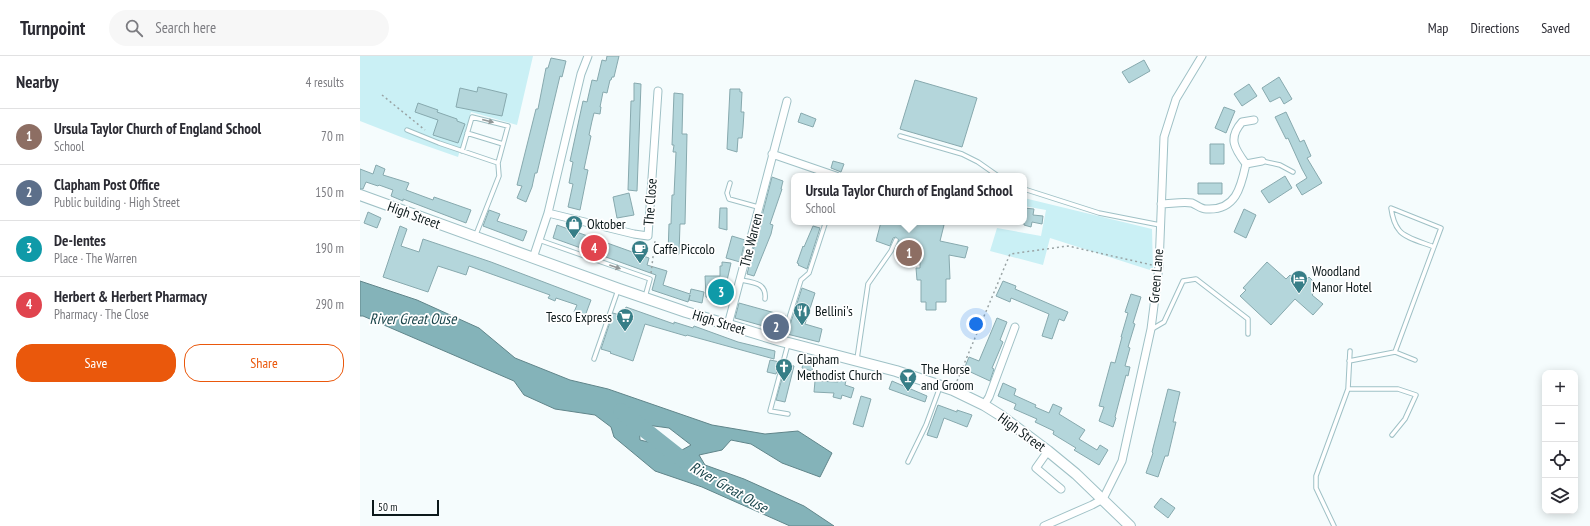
<!DOCTYPE html>
<html lang="en">
<head>
<meta charset="utf-8">
<style>
	body { margin:0; font-family:"PT Sans Narrow",sans-serif; background:#f7f7f7; color:#2b2b33 }
	.controls { position:absolute; right:12px; bottom:12px; display:grid; overflow:hidden; border-radius:8px; box-shadow:0 2px 10px #0003 }
	.controls button { width:36px; height:36px; display:grid; place-items:center; padding:0; border:0; border-bottom:1px solid #e1e1e2; background:#fff; color:#2b2b33; font:20px sans-serif }
	.scale { position:absolute; left:12px; bottom:10px; width:67px; box-sizing:border-box; padding-left:4px; border:2px solid #0c191b; border-top:0; font-size:11px; line-height:14px; white-space:nowrap; color:#0c191b; -webkit-text-stroke:3px #fff; paint-order:stroke }
	.you { position:absolute; left:616px; top:268px; width:14px; height:14px; margin:-10px; border:3px solid #fff; border-radius:50%; background:#1a73e8; box-shadow:0 0 0 6px #1a73e833 }
	.badge { display:grid; place-items:center; width:26px; height:26px; border-radius:50%; background:#ea580c; color:#fff; font-size:13px; font-weight:700 }
	.pin { position:absolute; translate:-50% -50%; border:2px solid #fff; box-shadow:0 1px 4px #0006 }
	.popup { position:absolute; left:431px; top:117px; width:236px; height:52px; box-sizing:border-box; display:grid; place-content:center; border-radius:8px; background:#fff; filter:drop-shadow(0 1px 3px #0005); font-size:13px; white-space:nowrap; color:#7c7c81 }
	.popup b { font-size:15px; color:#2b2b33 }
	.popup::after { content:''; position:absolute; left:50%; top:100%; margin-left:-8px; border:8px solid transparent; border-top-color:#fff }
	.list { margin:0; padding:0; list-style:none }
	h2 { display:flex; justify-content:space-between; align-items:center; height:52px; margin:0; padding:0 16px; font-size:17px }
	h2 small { font-size:13px; font-weight:400; color:#7c7c81 }
	.list li { display:grid; grid-template-columns:26px 1fr auto; gap:12px; align-items:center; box-sizing:border-box; height:56px; padding:0 16px; border-top:1px solid #e1e1e2 }
	.list b { display:block; font-size:15px; white-space:nowrap }
	.list p { margin:0; font-size:13px; white-space:nowrap; color:#7c7c81 }
	.list em { font-size:13px; font-style:normal; color:#7c7c81 }
	.actions { display:flex; gap:8px; padding:12px 16px }
	.actions a { flex:1; padding:9px 0; border:1px solid #ea580c; border-radius:16px; text-align:center; font-size:14px; color:#ea580c }
	.actions .main { background:#ea580c; color:#fff }
	.icon { flex:none; width:22px; height:22px; fill:none; stroke:currentColor; stroke-width:2; stroke-linecap:round; stroke-linejoin:round }
	.map { position:relative; flex:none; width:1230px; height:470px; overflow:hidden }
	header { display:flex; align-items:center; gap:24px; box-sizing:border-box; height:56px; padding:0 20px; background:#fff; border-bottom:1px solid #e1e1e2 }
	header strong { font-size:19px }
	nav { display:flex; gap:22px; margin-inline-start:auto; font-size:14px }
	.search { width:280px; height:36px; background:#f7f7f7; display:flex; align-items:center; gap:10px; box-sizing:border-box; padding:0 14px; border-radius:22px; color:#7c7c81; font-size:15px }
	main { display:flex }
	aside { flex:1; background:#fff }
	.map>svg:first-child { display:block }
</style>
</head>
<body>
<header>
<strong>Turnpoint</strong>
<div class="search"><svg class="icon" aria-label="search" viewBox="0 0 24 24"><circle cx="10" cy="10" r="6"/><path d="M15 15l6 6"/></svg>Search here</div>
<nav><a>Map</a><a>Directions</a><a>Saved</a></nav>
</header>
<main>
<aside>
<h2>Nearby<small>4 results</small></h2>
<ul class="list">
<li><span class="badge" style="background:#8d6e63">1</span><div><b>Ursula Taylor Church of England School</b><p>School</p></div><em>70 m</em></li>
<li><span class="badge" style="background:#5c6f8a">2</span><div><b>Clapham Post Office</b><p>Public building · High Street</p></div><em>150 m</em></li>
<li><span class="badge" style="background:#0f9aa8">3</span><div><b>De-Ientes</b><p>Place · The Warren</p></div><em>190 m</em></li>
<li><span class="badge" style="background:#e0444e">4</span><div><b>Herbert &amp; Herbert Pharmacy</b><p>Pharmacy · The Close</p></div><em>290 m</em></li>
</ul>
<div class="actions"><a class="main">Save</a><a>Share</a></div>
</aside>
<div class="map">
<svg width="1230" height="470" viewBox="0 0 1230 470">
	<rect width="100%" height="100%" fill="#f5fcfd"/>
	<path fill="#caf0f5" d="M0,0h173l-16,69 -46,-13 -13,45 -57,-20 -41,-16z
		M664,142l128,31 1,42 -103,-33 -7,27 -53,-14 7,-23 44,8 5,-26 -22,-4z"/>
	<path fill="#84b3b9" stroke="#60858a" fill-rule="evenodd" d="M0,225l57,19 62,28 36,30 55,22 38,9 104,36 53,9 33,-3 34,22 -12,24 -38,-14 -31,-19 -20,-4 -9,10 -23,5 6,10 39,14 60,27 30,20h-44l-88,-39 -47,-16 -41,-34 -3,-10 -16,-12 -40,-6 -31,-14 -10,-14 -151,-65h-3zM279,368l30,4 22,17 -9,5 -42,-10z"/>
	<g fill="none" stroke-linecap="round" stroke-linejoin="round">
		<path stroke="#84b3b9" stroke-width="16" d="M261,355l62,49"/>
	</g>
	<path fill="#b4d6db" stroke="#87a9ae" d="M247,0h12l-5,21h-2l-1,3h-1l-3,13 -4,-1 -3,15h1l-1,7 -6,-1 -2,8 -3,14 2,1 -7,33 4,1 -8,40 -12,-3 5,-23 -4,-1 4,-21 -3,-1 13,-60 4,1 5,-22 5,1 5,-21 4,1z
		M191,2l15,3 -4,16 -2,-1 -23,97h-2l-3,14 -6,15 -9,-4 5,-12 -5,-1 19,-76h2l8,-41h2z
		M784,4l6,11 -21,12 -7,-11z
		M919,21l13,22 -8,5 -4,-7 -10,5 -8,-14z
		M555,24l62,18 -15,49 -62,-18z
		M274,27l7,1 -4,107 -9,-1 3,-89h3z
		M889,28l8,12 -15,10 -8,-12z
		M118,31l29,7 -5,22 -46,-9 4,-19 17,4z
		M370,33h10v3h2l-1,20h3l-1,16 -1,10h-4l-1,14 -10,-3z
		M314,37l9,1 -1,40h5l-2,90h-5l-1,30h-11l1,-30h2l1,-29h2l2,-43h-3l1,-7h-2z
		M58,47l20,7 -1,2 20,7v2l8,3 -7,19 -25,-8 5,-15 -23,-8z
		M864,51l11,4 -9,22 -11,-5z
		M926,56l14,30 4,-2 7,16 -4,2 15,25 -20,12 -6,-10 11,-7 -5,-9 -14,-31 -2,1 -11,-22z
		M441,57l15,6 -3,8 -15,-5z
		M850,88h14v20h-14z
		M473,105l11,3 -3,8 -10,-4z
		M16,109l9,4 -2,6 26,8 -3,7 27,10 1,-3 37,13 -5,13 -63,-24v2l-12,-5 2,-6 -14,-5 -1,1 -12,-4 -3,7h-3v-20l13,5z
		M925,120l7,12 -23,15 -8,-12z
		M412,121l11,4 -2,8h1l-12,35 3,1 -2,9 -17,42 -7,-2z
		M838,127h24v11h-24z
		M269,137l5,22 -17,3 -4,-21z
		M360,152h7v22l-8,-2z
		M664,152l10,1 -1,6 10,1 -1,8 -10,-2 -1,5 -7,-2z
		M884,153l12,6 -10,23 -12,-6z
		M129,154l11,4 -3,7 30,10 -4,10 -40,-15z
		M8,156l13,6 -4,10 -13,-5z
		M521,166h51l12,3 -4,16 28,6 -3,11 -16,-3 1,24h-4v23h-10v8h-10v-8h-5v-22h-4l-1,-12h4v-20l-13,-3 -1,5 -10,-3 3,-7 -3,-3 -3,1 -3,8 -14,-5z
		M197,169l92,33 -2,7 20,6 -4,14 27,9 1,-5 13,3 -2,11 -13,-3 1,-5 -2,7 -36,-12 4,-15 -103,-37z
		M40,170l7,3 -6,17 18,6 4,-13 68,23 100,38 -6,16 -11,-4 3,-7 -21,-7 -1,3 -7,-3 2,-3 -81,-29 -3,9 -28,-9 -10,26 -45,-15z
		M453,170l7,2 -13,41 -9,-4 1,-1 -2,-1 6,-17 1,1z
		M372,180l13,4 -5,22 -14,-4z
		M362,206l9,1 -5,22h1l-3,16 -18,-4 -1,-21h15v-10h2z
		M907,206l19,17 4,-4 11,10 8,-8 10,10 -7,8 11,9 -10,11 -18,-16 -24,26 -31,-29 6,-6 -3,-2z
		M643,225l13,5 -1,3 53,23 -4,9 -5,-2 -7,20 -10,-3 7,-22 -38,-16 -1,4 -14,-6z
		M442,232l13,5 -10,31 17,5 -3,13 -32,-8z
		M771,238l10,3 -8,26 2,1 -7,23 2,1 -5,18 5,1 -2,9 -2,-1 -11,42 1,1 -3,9 -14,-6 5,-14 -5,-1 12,-44 4,1 7,-26h-1l7,-24 -3,-1z
		M379,247l47,13 -5,15 -46,-13z
		M266,251l48,17v-2l19,6 1,-2 44,16 37,9 -1,8 -87,-24 -1,1 -41,-12 -12,37 -23,-8 1,-1 -10,-3 12,-36 10,3z
		M637,262l10,4 -7,18 3,2 -11,26 2,1 -4,12 -26,-12 5,-12 10,4z
		M444,303l10,2 -2,10 -10,-3z
		M410,304l10,2 -4,12 -9,-2z
		M426,308l8,2 -9,36 -9,-2z
		M479,322l7,2 -1,5 9,3 -3,10 -9,-3 -1,4 -8,-2 1,-4 -20,-1 1,-11 23,1z
		M532,325l35,15 -2,6 -36,-13z
		M643,327l13,6 -2,6 22,10 -1,2 14,6 4,-9 9,4 -3,6 26,16 -6,9 18,11 3,-5 8,5 -9,15 -25,-15 2,-2 -23,-14 1,-3 -19,-9 2,-3 -23,-10 2,-5 -18,-8z
		M808,333l12,3 -7,30h3l-8,34h-3l-7,21 -12,-4 7,-20 -1,-1z
		M501,340l10,3 -8,28 -10,-3z
		M578,349l19,7v-2l15,5 -5,12 -23,-9 -7,20 -10,-3z
		M801,442l14,10 -7,10 -14,-11z"/>
	<g fill="none" stroke-linecap="round" stroke-linejoin="round">
		<defs>
			<path id="lane" d="M47,74l32,13 59,20 1,13 -24,61
				M107,77l36,11
				M540,80l62,18 16,8 20,14
				M102,95l10,-34 36,9 -10,37
				M902,105l18,4 13,7
				M370,127l-3,10 2,6 29,8
				M664,133l75,24 61,12
				M179,184l111,39 -5,18
				M381,224c12,2 26,3 24,19
				M792,273l12,-7 19,-41 13,-2 52,40v15
				M422,284l19,-60 8,-7 16,-49
				M428,288l-18,67 18,3
				M1035,296l46,-124 -50,-20c1,7 3,16 8,22 5,8 26,13 35,17
				M234,303l24,-69
				M497,303l11,-75 23,-33 5,-11
				M989,305l46,-9 20,8
				M988,333h50l18,6 -11,24 -13,16
				M548,406l18,-37 14,-38
				M974,470l-18,-38v-12l32,-87 2,-38"/>
			<path id="street" d="M412,98l64,22
				M886,108c-12,-16 -18,-26 -4,-42l12,-2
				M886,108l16,-3
				M801,148c9,0 22,-3 31,-1 5,2 9,6 14,6 30,2 35,-22 40,-45
				M188,157l86,21 14,2 10,-145
				M173,202l15,-45 33,-139 7,-18
				M368,269l59,-224
				M624,349l5,-8 26,-70
				M688,395l-12,17 25,21
				M684,470l48,-21 11,-6 19,-38 29,-132 8,-63 5,-129 12,-38 26,-43"/>
			<path id="secondary" d="M0,139l259,94 67,23 95,29 115,30 57,19 31,15 16,10 48,36 28,23 54,52"/>
		</defs>
		<use href="#lane" stroke="#9fc1c6" stroke-width="5.5"/>
		<use href="#street" stroke="#9fc1c6" stroke-width="9"/>
		<use href="#secondary" stroke="#9fc1c6" stroke-width="12"/>
		<path stroke="#99a3a4" stroke-width="1.5" stroke-dasharray="2 3" stroke-linecap="butt" d="M22,39l43,35
			M291,217l4,-32
			M597,325l53,-127 58,-8 84,19"/>
		<use href="#lane" stroke="#fff" stroke-width="3.5"/>
		<use href="#street" stroke="#fff" stroke-width="7"/>
		<use href="#secondary" stroke="#fff" stroke-width="10"/>
	</g>
	<defs><path id="oneway-solid" d="M-6-.8H1V-3.2L6.5 0L1 3.2V.8H-6Z"/></defs>
	<g fill="#929898">
		<use href="#oneway-solid" transform="translate(128 65) rotate(14)"/>
		<use href="#oneway-solid" transform="translate(255 211) rotate(19)"/>
	</g>
	<defs>
		<symbol id="shop-pin" viewBox="-11 -11 22 30"><path d="M0 17L-7.5 6A9.5 9.5 0 1 1 7.5 6Z" fill="#377e87" stroke="#fff"/><path d="M-5-2.5h2.3a2.7 3.5 0 0 1 5.4 0H5L5.5 6h-11ZM-1.5-2.5h3a1.5 2.3 0 0 0-3 0Z" fill="#fff"/></symbol>
		<symbol id="cafe-pin" viewBox="-11 -11 22 30"><path d="M0 17L-7.5 6A9.5 9.5 0 1 1 7.5 6Z" fill="#377e87" stroke="#fff"/><path d="M-5.5-4.5H6V0H3Q3 3.5 0 3.5H-2.5Q-5.5 3.5-5.5 0ZM3-3.2v2h1.7v-2ZM-6 4.5H4V6H-6Z" fill="#fff"/></symbol>
		<symbol id="hotel-pin" viewBox="-11 -11 22 30"><path d="M0 17L-7.5 6A9.5 9.5 0 1 1 7.5 6Z" fill="#377e87" stroke="#fff"/><path d="M-6-4.5h1.5V1H6V5H4.5V3h-9V5H-6ZM-4 0a1.8 1.8 0 1 1 3.6 0ZM.5 0V-2.5h3Q6-2.5 6 0Z" fill="#fff"/></symbol>
		<symbol id="restaurant-pin" viewBox="-11 -11 22 30"><path d="M0 17L-7.5 6A9.5 9.5 0 1 1 7.5 6Z" fill="#377e87" stroke="#fff"/><path d="M-5-6h1v4h1v-4h1v4h1v-4h1v5L-1.5 .5V6h-2V.5L-5-1ZM5-6V6H3V1.5H1.5Q1.5-4 5-6Z" fill="#fff"/></symbol>
		<symbol id="supermarket-pin" viewBox="-11 -11 22 30"><path d="M0 17L-7.5 6A9.5 9.5 0 1 1 7.5 6Z" fill="#377e87" stroke="#fff"/><path d="M-6-5.5h2.5l.6 2H6L4.5 2H-2.5L-4.4-4H-6ZM-1.5 3.2a1.3 1.3 0 1 0 .1 0ZM3 3.2a1.3 1.3 0 1 0 .1 0Z" fill="#fff"/></symbol>
		<symbol id="church-pin" viewBox="-11 -11 22 30"><path d="M0 17L-7.5 6A9.5 9.5 0 1 1 7.5 6Z" fill="#377e87" stroke="#fff"/><path d="M-1.2-6h2.4v3.5h3.3v2.4h-3.3V6h-2.4V-.1h-3.3v-2.4h3.3Z" fill="#fff"/></symbol>
		<symbol id="bar-pin" viewBox="-11 -11 22 30"><path d="M0 17L-7.5 6A9.5 9.5 0 1 1 7.5 6Z" fill="#377e87" stroke="#fff"/><path d="M-6-5H6L.8 .8V4.5H3.5V6h-7V4.5H-.8V.8Z" fill="#fff"/></symbol>
	</defs>
	<g fill-rule="evenodd">
		<use href="#shop-pin" x="204" y="158" width="20" height="27"/>
		<use href="#cafe-pin" x="270" y="183" width="20" height="27"/>
		<use href="#hotel-pin" x="929" y="213" width="20" height="27"/>
		<use href="#restaurant-pin" x="432" y="245" width="20" height="27"/>
		<use href="#supermarket-pin" x="255" y="251" width="20" height="27"/>
		<use href="#church-pin" x="414" y="301" width="20" height="27"/>
		<use href="#bar-pin" x="538" y="311" width="20" height="27"/>
	</g>
	<g text-anchor="middle" dominant-baseline="central" stroke-width="3.5" stroke-linejoin="round" paint-order="stroke">
		<g font-size="14" fill="#0c191b" stroke="#fff">
			<text transform="translate(290 146) rotate(-86)">The Close</text>
			<text transform="translate(54 159) rotate(20)">High Street</text>
			<text transform="translate(391 184) rotate(-76)">The Warren</text>
			<text transform="translate(796 220) rotate(-85)">Green Lane</text>
			<text transform="translate(359 266) rotate(17)">High Street</text>
			<text transform="translate(662 376) rotate(36)">High Street</text>
		</g>
		<g font-size="14" fill="#0c191b" stroke="#fff" text-anchor="start">
			<text x="227" y="168">Oktober</text>
			<text x="293" y="193">Caffe Piccolo</text>
			<text x="952" y="215">Woodland<tspan x="952" dy="16">Manor Hotel</tspan></text>
			<text x="455" y="255">Bellini's</text>
			<text x="252" y="261" text-anchor="end">Tesco Express</text>
			<text x="437" y="303">Clapham<tspan x="437" dy="16">Methodist Church</tspan></text>
			<text x="561" y="313">The Horse<tspan x="561" dy="16">and Groom</tspan></text>
		</g>
		<g font-size="15" font-style="italic" fill="#1b464c" stroke="#fff">
			<text x="53" y="262">River Great Ouse</text>
			<text transform="translate(369 431) rotate(30)">River Great Ouse</text>
		</g>
	</g>
</svg>
<div class="controls">
<button>+</button>
<button>−</button>
<button><svg class="icon" aria-label="locate" viewBox="0 0 24 24"><circle cx="12" cy="12" r="6"/><path d="M12 2v4M12 18v4M2 12h4M18 12h4"/></svg></button>
<button><svg class="icon" aria-label="layers" viewBox="0 0 24 24"><path d="M12 4l9 5-9 5-9-5zM3 14l9 5 9-5"/></svg></button>
</div>
<div class="scale">50 m</div>
<div class="you"></div>
<div class="pin badge" style="left:549px;top:197px;background:#8d6e63">1</div>
<div class="popup"><b>Ursula Taylor Church of England School</b>School</div>
<div class="pin badge" style="left:416px;top:271px;background:#5c6f8a">2</div>
<div class="pin badge" style="left:361px;top:236px;background:#0f9aa8">3</div>
<div class="pin badge" style="left:234px;top:192px;background:#e0444e">4</div>
</div>
</main>
</body>
</html>
